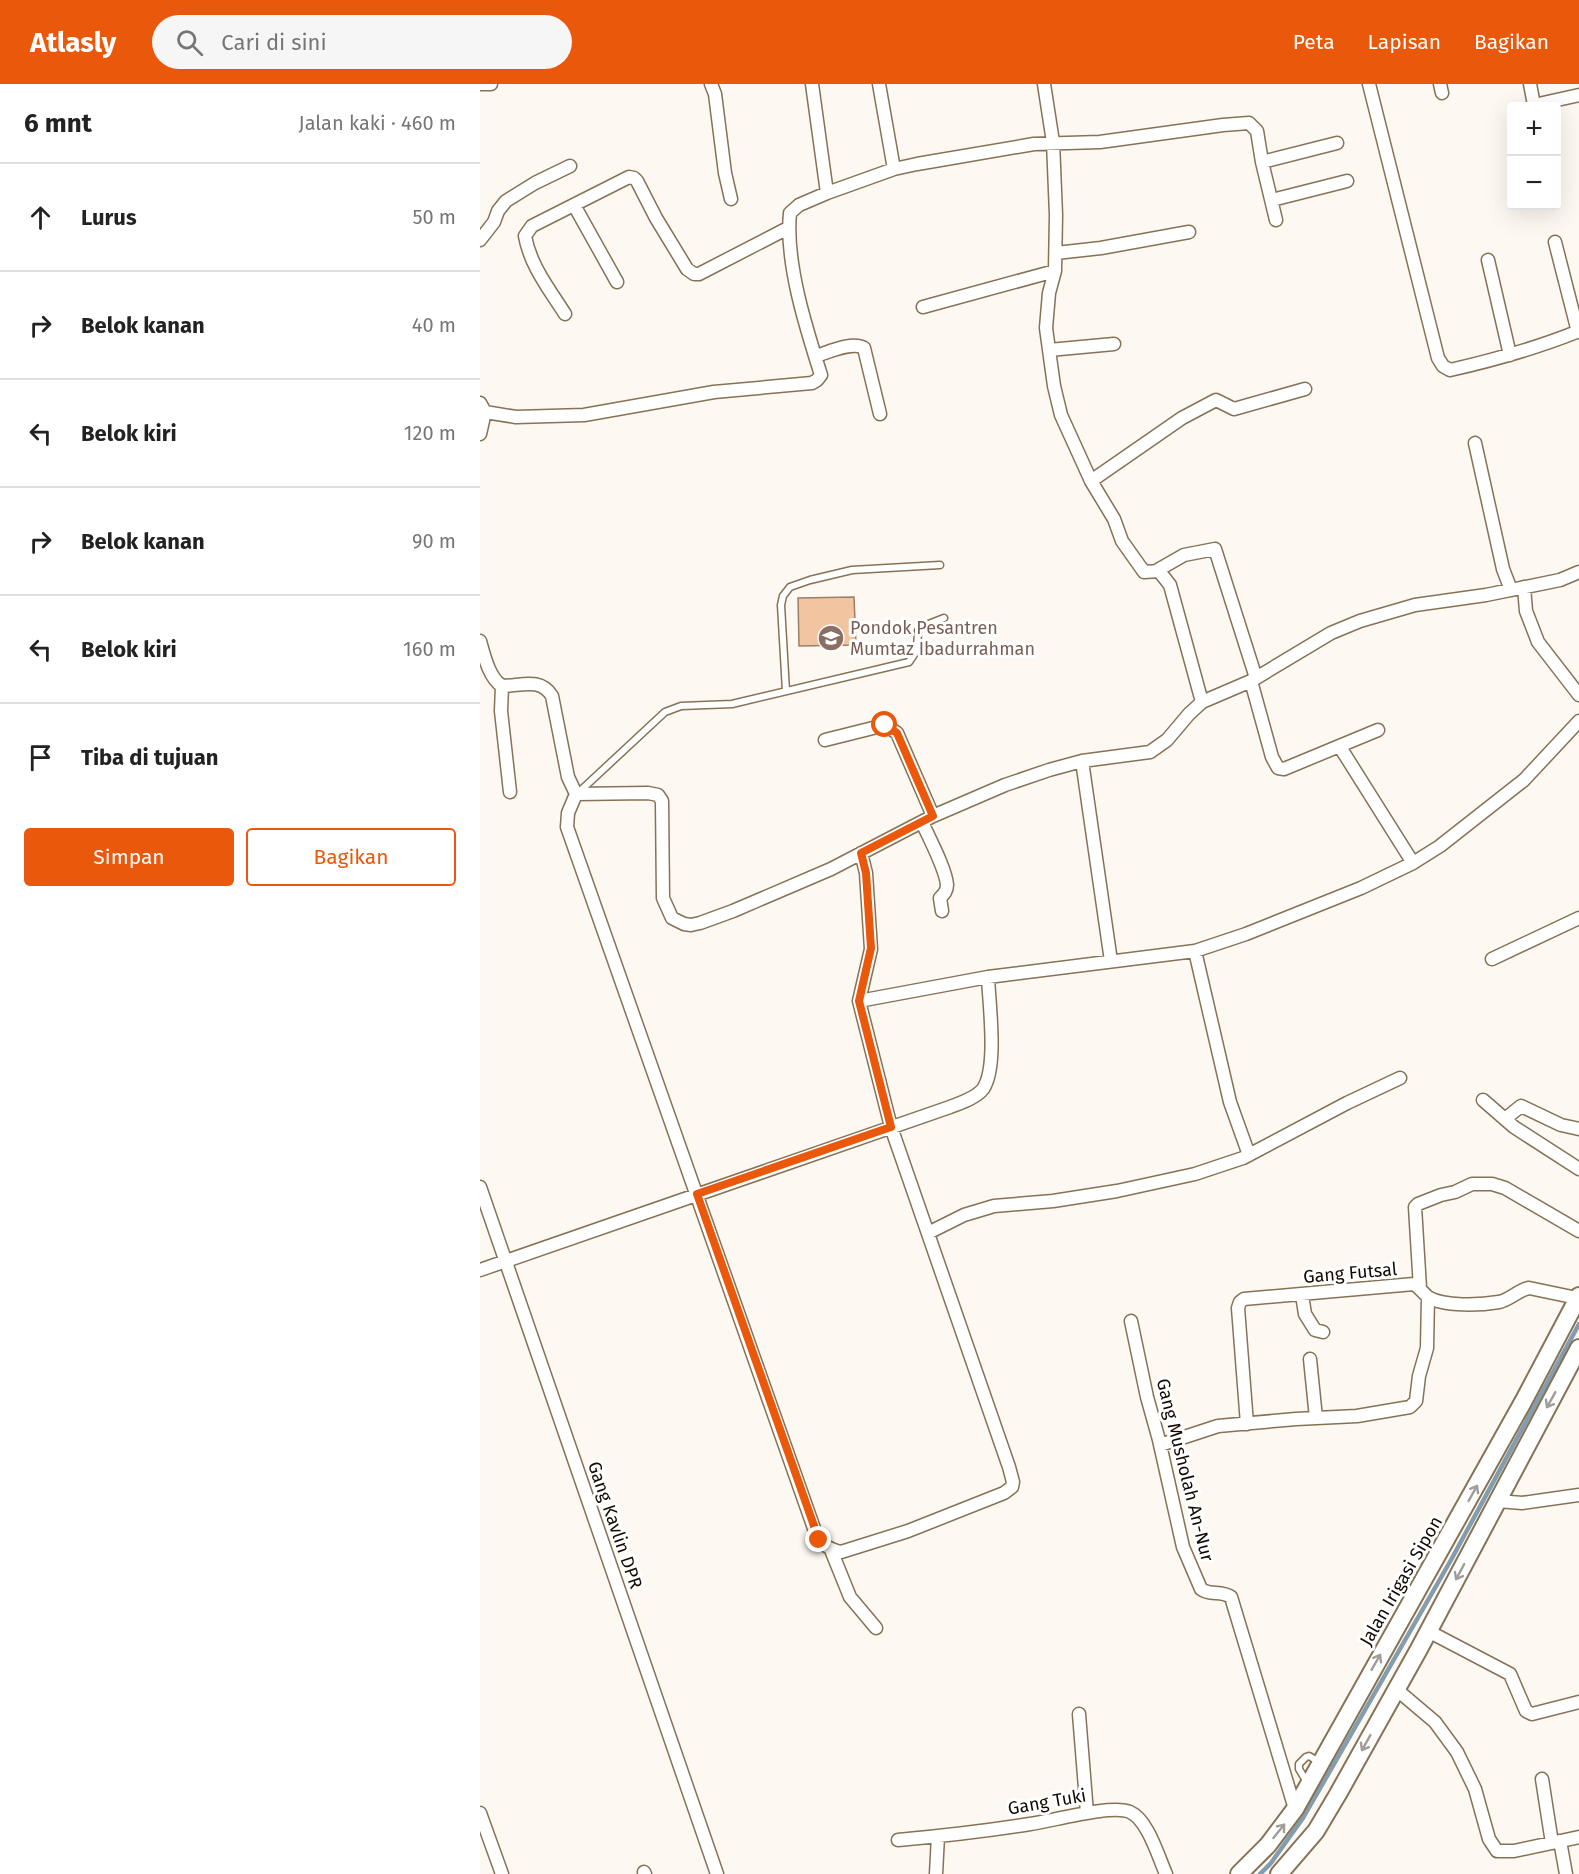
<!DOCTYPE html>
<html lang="id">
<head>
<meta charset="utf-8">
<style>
	body { margin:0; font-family:"Fira Sans",sans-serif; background:#f6f6f6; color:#222 }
	.controls { position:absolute; right:18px; top:18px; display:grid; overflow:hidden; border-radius:6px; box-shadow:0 6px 24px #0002 }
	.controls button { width:54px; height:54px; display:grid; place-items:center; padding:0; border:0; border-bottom:2px solid #e0e0e0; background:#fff; color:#222; font:30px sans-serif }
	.stop { position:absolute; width:18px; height:18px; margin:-14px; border:4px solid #ea580c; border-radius:50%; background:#fff }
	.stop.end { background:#ea580c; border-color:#fff; box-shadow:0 2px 6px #0008 }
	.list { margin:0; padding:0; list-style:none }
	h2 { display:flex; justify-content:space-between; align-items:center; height:78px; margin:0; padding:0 24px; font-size:26px }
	h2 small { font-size:20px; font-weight:400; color:#767676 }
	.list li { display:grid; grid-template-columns:39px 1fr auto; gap:18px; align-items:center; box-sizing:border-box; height:108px; padding:0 24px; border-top:2px solid #e0e0e0 }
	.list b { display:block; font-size:22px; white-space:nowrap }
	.list em { font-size:20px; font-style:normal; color:#767676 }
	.actions { display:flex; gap:12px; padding:18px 24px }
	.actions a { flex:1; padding:14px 0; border:2px solid #ea580c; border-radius:6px; text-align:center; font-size:21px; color:#ea580c }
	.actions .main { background:#ea580c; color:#fff }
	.icon { flex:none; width:33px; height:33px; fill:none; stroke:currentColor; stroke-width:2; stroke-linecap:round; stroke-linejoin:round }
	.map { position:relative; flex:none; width:1099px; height:1790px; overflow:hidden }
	header { display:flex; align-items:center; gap:36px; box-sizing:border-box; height:84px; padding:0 30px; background:#ea580c; color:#fff }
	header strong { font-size:28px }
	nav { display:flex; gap:33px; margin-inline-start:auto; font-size:21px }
	.search { width:420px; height:54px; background:#f6f6f6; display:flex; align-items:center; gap:15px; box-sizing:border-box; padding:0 21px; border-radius:33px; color:#767676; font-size:22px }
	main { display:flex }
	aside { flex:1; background:#fff }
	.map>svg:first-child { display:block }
</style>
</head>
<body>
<header>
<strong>Atlasly</strong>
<div class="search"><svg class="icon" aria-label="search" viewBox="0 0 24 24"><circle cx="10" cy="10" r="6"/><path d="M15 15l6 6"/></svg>Cari di sini</div>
<nav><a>Peta</a><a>Lapisan</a><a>Bagikan</a></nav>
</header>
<main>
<aside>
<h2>6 mnt<small>Jalan kaki · 460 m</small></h2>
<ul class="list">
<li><svg class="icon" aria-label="ahead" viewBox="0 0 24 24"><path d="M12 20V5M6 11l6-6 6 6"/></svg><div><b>Lurus</b></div><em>50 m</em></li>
<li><svg class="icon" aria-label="right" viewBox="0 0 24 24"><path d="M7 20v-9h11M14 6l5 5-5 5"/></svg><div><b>Belok kanan</b></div><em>40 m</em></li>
<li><svg class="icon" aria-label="left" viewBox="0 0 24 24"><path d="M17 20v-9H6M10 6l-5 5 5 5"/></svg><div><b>Belok kiri</b></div><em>120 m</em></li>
<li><svg class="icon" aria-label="right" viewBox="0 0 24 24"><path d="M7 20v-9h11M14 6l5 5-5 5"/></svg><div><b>Belok kanan</b></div><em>90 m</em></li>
<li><svg class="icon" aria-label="left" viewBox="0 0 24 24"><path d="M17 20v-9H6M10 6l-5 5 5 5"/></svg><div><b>Belok kiri</b></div><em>160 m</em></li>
<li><svg class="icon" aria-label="arrive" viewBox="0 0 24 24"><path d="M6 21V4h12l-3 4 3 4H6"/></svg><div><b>Tiba di tujuan</b></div></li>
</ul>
<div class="actions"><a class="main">Simpan</a><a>Bagikan</a></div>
</aside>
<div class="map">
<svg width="1099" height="1790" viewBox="0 0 1099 1790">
	<rect width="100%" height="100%" fill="#fdf9f2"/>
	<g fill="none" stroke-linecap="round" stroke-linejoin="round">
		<path stroke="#849dae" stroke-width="4.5" d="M780,1790l11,-11 32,-45 148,-258 128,-236"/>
	</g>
	<path fill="#f2c4a0" stroke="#9b7f68" stroke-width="1.5" d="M374,513l2,48 -57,1 -1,-48z"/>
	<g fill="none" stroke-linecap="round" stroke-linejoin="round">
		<defs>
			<path id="lane" d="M306,607l-5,-86 2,-9 7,-9 20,-7 42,-10 88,-5
				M99,708l86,-80 16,-6 51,-2 177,-42 8,-12 1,-19 3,-4 23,-9
				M827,1698l-8,-13v-5l7,-7 3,-1 12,7"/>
			<path id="street" d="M1,0h10
				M231,0l4,10 10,79 6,26
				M332,0l15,109
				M399,0l15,85
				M564,0l9,58 3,73 -1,56 -6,22 -3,35 8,58 7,29 30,66 23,38 8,22 22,31 15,-1 11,14 32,117
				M889,0l69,274 5,8 7,4c44,-10 87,-22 129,-39
				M960,0l2,9
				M1050,0l4,21 45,-10
				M782,78l75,-19
				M792,116l75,-19
				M94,121l43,77
				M0,156l14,-18 4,-11 8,-10 29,-18 35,-17
				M1075,158l23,90
				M576,169l45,-5 88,-16
				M1008,176l22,95
				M443,223l132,-36
				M85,230c-16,-25 -35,-49 -40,-78l7,-10 97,-49 5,1 3,3 19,37 31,51 7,5h5l89,-46
				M569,266l65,-6
				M336,272c13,-4 36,-15 48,-8l16,66
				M0,319l5,9 31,5 68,-2 130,-23 98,-9 5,-3 4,-5c-15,-47 -36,-113 -31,-162l9,-8 28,-12 67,-24 23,-5 117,-20 66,-2 123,-17 26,-2 8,8 5,31 14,58
				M0,350l5,-22
				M995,359l28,126 8,21
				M611,397l91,-63 34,-18 18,9 71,-20
				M676,487l28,-16 31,-6 41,129
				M1044,503l2,24 12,31 41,53
				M0,557c4,14 9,37 22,45 19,0 38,-9 50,10l16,81 8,17
				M771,597l21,76 6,11 6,1 94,-39
				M22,602l-1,25 9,81
				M345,656l60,-15 12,8 36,83
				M860,663l73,116
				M602,677l29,200
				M96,710l-8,19 -1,14c82,236 167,471 249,707 7,11 12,15 25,18l67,-21 96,-38 8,-6 1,-5 -4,-15 -118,-340 -32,-126 12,-52 -5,-76 -5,-20
				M96,710l72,-1 10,2 4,6 1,97 9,20 12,6 7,1 9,-2 33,-12 98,-42 102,-53 72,-31 44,-15 33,-9 68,-9 17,-12 22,-26 13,-12 49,-21 80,-48 29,-12 55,-16 71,-10 74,-15 19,-8
				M442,738c7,16 24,47 25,63 0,6 -3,9 -7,13l2,13
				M715,867l35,151 19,53
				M1012,875l87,-41
				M379,917l129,-24 207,-26 51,-17 115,-46 52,-25 27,-17 84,-66 55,-59
				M1003,1016l31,27 65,42
				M1025,1035l16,-13 40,19 18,4
				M0,1103l237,687
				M448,1149l36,-18 30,-9 59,-5 64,-10 78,-17 48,-16 104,-55 53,-25
				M0,1186l470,-163c10,-4 26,-9 33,-18 15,-22 6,-85 5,-112
				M940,1204l-5,-81 3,-3 23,-9 14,-3 17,-8h20l13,4 74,43
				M822,1211l3,19 10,16 8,2
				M651,1237l16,76 12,43 24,107 18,42c9,7 20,1 30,8l64,212
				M830,1275l6,59
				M767,1340l-9,-116 2,-6 4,-3 170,-15c6,4 9,9 14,13 16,10 53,8 71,5 11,-2 19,-12 30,-14l48,10
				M680,1361l58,-19 78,-7 61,-3 53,-9 6,-6 3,-25 8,-28 1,-51
				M1018,1417l24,2 57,-8
				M351,1466l19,47 26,31
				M948,1547l82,43 16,37 6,3 47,-12
				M916,1605l39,33 22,30 18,37 14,50 8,12h17l65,-14
				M599,1630l8,99
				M1062,1695l10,64
				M0,1729l22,61
				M418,1756c44,-4 88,-9 132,-16 22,-3 82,-20 100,-12 18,8 28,44 36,62
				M1080,1757l6,33
				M164,1788l1,2
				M456,1790l2,-38"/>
			<path id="secondary" d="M759,1790l29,-29 27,-36 228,-407 56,-106
				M799,1790l37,-43 22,-37 81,-145 160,-301"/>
		</defs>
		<use href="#lane" stroke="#867256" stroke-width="9"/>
		<use href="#street" stroke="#867256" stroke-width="15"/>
		<use href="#secondary" stroke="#867256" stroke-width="20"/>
		<use href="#lane" stroke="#fff" stroke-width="6"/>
		<use href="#street" stroke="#fff" stroke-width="12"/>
		<use href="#secondary" stroke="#fff" stroke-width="16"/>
	</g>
	<defs><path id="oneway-shaft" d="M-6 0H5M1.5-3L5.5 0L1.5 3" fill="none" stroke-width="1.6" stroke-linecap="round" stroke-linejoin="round" transform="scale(1.5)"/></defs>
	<g stroke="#a09d9a">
		<use href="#oneway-shaft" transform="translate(1071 1316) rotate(119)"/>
		<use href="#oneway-shaft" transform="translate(993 1409) rotate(-61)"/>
		<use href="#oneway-shaft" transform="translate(980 1488) rotate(118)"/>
		<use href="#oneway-shaft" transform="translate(896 1578) rotate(-60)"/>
		<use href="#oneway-shaft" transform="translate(886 1659) rotate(119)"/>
		<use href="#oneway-shaft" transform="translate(799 1747) rotate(-51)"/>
	</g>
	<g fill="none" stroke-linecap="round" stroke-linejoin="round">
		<path stroke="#ea580c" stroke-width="8" d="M339,1456l-122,-346 194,-67 -32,-126 12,-53 -5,-75 -5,-20 72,-37 -36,-83 -12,-8"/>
	</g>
	<defs>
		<symbol id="school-disc" viewBox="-11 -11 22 22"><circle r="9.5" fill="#8d6e63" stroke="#fff"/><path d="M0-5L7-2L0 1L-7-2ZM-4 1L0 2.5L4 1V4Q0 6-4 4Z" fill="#fff"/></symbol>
	</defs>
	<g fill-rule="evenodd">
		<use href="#school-disc" x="336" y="539" width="30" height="30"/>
	</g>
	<g text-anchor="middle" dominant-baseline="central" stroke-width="6" stroke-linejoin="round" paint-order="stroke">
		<g font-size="18" fill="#785e54" stroke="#fff" text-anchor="start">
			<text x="370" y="544">Pondok Pesantren<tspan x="370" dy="21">Mumtaz Ibadurrahman</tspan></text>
		</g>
		<g font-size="18" fill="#120a02" stroke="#fff">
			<text transform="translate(870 1189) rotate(-5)">Gang Futsal</text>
			<text transform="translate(705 1386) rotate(76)">Gang Musholah An-Nur</text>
			<text transform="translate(135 1441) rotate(71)">Gang Kavlin DPR</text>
			<text transform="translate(921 1497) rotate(-60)">Jalan Irigasi Sipon</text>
			<text transform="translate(567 1718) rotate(-10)">Gang Tuki</text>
		</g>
	</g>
</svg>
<div class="controls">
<button>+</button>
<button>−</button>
</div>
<div class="stop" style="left:405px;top:641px"></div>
<div class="stop end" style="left:339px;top:1456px"></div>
</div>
</main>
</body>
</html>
